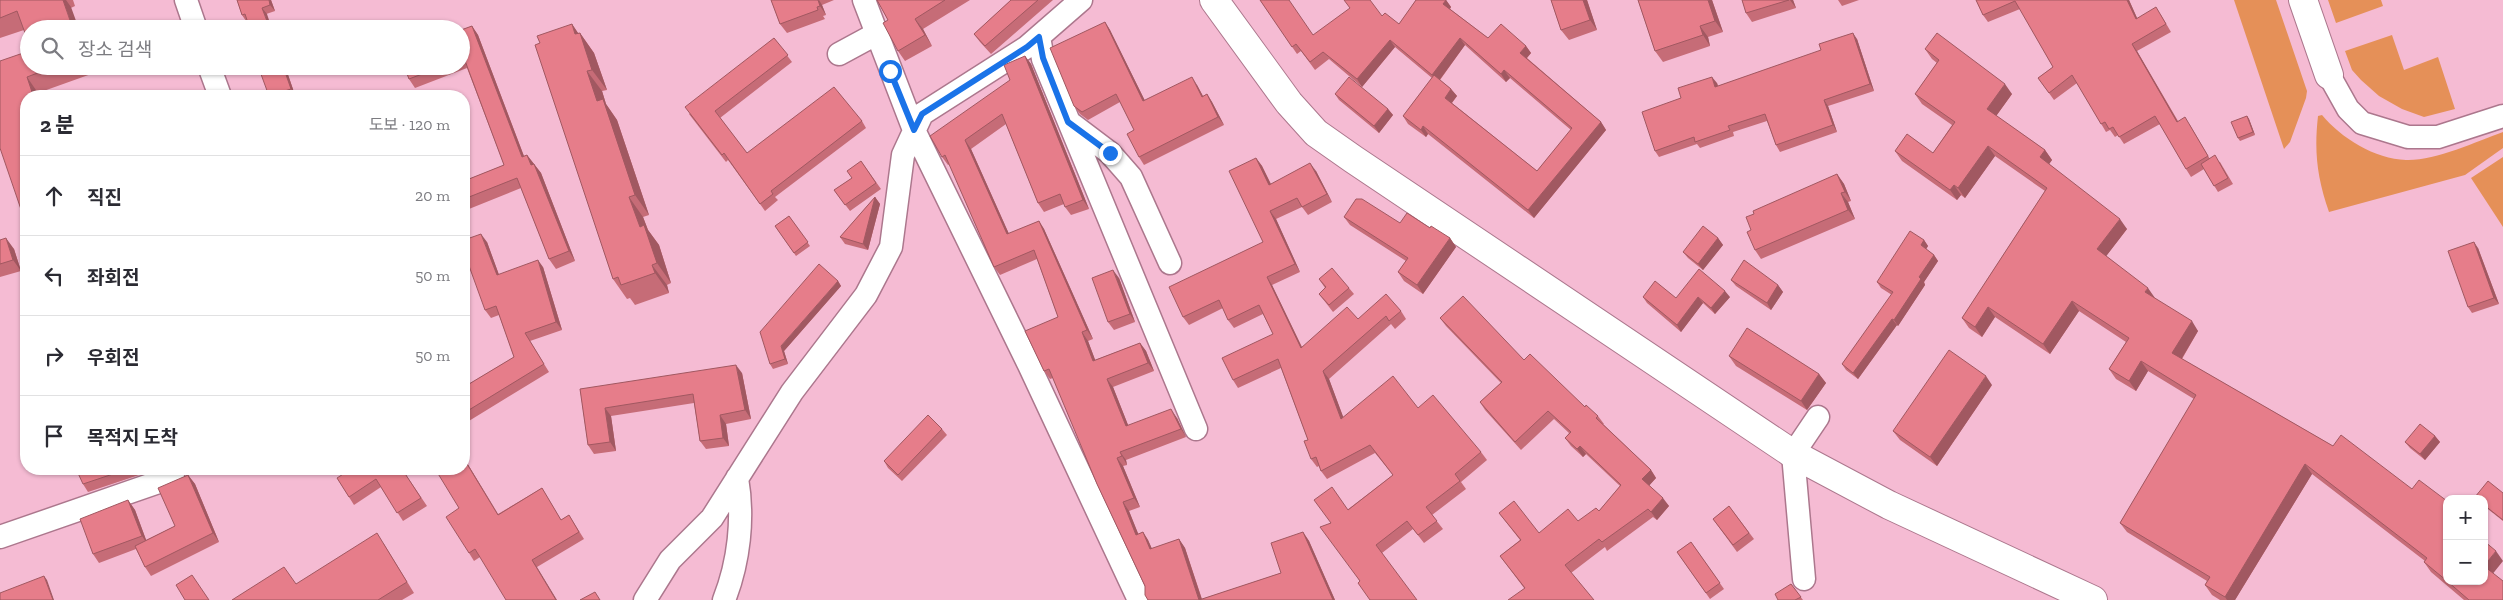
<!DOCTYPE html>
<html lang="ko">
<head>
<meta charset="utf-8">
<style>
	body { margin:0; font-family:"Zilla Slab","Noto Sans KR",serif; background:#f7f7f7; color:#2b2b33 }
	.controls { position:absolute; right:15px; bottom:15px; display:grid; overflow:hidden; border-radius:10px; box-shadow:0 1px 4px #0004 }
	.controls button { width:45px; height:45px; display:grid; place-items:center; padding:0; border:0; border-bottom:1px solid #e1e1e2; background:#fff; color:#2b2b33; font:25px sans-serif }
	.stop { position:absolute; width:15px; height:15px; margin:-11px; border:4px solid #1a73e8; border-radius:50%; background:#fff }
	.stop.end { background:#1a73e8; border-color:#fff; box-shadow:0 1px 5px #0008 }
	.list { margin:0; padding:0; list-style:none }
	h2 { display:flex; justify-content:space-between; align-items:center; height:65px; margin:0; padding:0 20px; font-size:21px }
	h2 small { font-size:16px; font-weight:400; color:#7c7c81 }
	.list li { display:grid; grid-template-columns:32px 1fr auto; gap:15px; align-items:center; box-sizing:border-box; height:80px; padding:0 20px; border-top:1px solid #e1e1e2 }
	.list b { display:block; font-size:19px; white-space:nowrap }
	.list em { font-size:16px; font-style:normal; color:#7c7c81 }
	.icon { flex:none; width:28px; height:28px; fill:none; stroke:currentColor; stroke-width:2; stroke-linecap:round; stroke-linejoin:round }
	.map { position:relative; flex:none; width:2503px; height:600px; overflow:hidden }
	.search { position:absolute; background:#fff; box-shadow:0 1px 4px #0004; left:20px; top:20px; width:450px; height:55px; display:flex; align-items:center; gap:12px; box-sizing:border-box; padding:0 18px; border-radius:28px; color:#7c7c81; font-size:19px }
	.panel { position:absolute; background:#fff; box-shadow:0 1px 4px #0004; left:20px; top:90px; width:450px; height:385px; border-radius:20px }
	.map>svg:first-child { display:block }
</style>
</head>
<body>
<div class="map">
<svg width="2503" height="600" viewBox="0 0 2503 600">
	<rect width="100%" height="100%" fill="#f5bbd3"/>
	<path fill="#e59058" d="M2234,0h42l31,91 -1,7 -16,44 -6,7z
		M2328,0h53l2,6 -47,17z
		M2392,35l12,35 34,-13 17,52 -31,8 -22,-8 -23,-13 -18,-16 -9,-10 -7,-19z
		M2322,115c19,23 53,44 84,45 29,1 69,-18 97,-28v16l-38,27 -136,37c-12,-35 -15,-60 -11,-96z
		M2503,157v70l-32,-49z"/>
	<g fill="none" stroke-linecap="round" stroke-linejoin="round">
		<defs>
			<path id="minor" d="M186,0l10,29
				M864,0l50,130 115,235 110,235
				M1039,37l4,22 26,63 41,31 21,24 39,86
				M839,54l37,-20
				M209,66l11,30
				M2329,75l19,34 14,14 46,14h30l65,-21
				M1069,122l127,307
				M0,537l173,-60
				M1804,579l-11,-125 25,-37
				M645,600l25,-40 42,-42 80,-126 74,-97 25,-48 12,-92 19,-41 105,-67 54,-47
				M724,600c15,-38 20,-82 13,-122"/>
			<path id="secondary" d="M1214,0l75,103 27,30 37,26 440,295 96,51 204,95
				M2303,0l26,75"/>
		</defs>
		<use href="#minor" stroke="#ac778d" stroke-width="25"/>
		<use href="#secondary" stroke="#ac778d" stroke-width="30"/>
		<use href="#minor" stroke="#fff" stroke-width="22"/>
		<use href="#secondary" stroke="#fff" stroke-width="28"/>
	</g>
	<path fill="#c66c77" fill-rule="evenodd" d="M0,0h73l2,6 -51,24 -24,8z
		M237,0h34l4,11 -29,10 -4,-6z
		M771,0h63l-12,5 4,10 -3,1 2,3 -38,14 -7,-9z
		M877,0h93l-47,29 9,17 -27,15 -7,-10 -10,-31z
		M1011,0h42l-62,54 -11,-12 -6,-8z
		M1260,0l53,35 86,-11 17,-24h30l5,7 -1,2 38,29 38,8 5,7 -4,5 74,64 5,8 -72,88 -106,-84 -2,3 -18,-13 -5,-8 29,-38 -37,-31 -33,40 -33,-28 -14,11 -14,-19 -4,3zM1465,45l41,37 4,-4 61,52 -34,41 -85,-68 5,-7 -6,-7 -11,-9z
		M1551,0h36l10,30 -28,10 -8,-10z
		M1638,0h74l11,32 -15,5 2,9 -47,16 -8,-11z
		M1742,0h51l3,8 -44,14 -6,-9z
		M1838,0h21l-17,6z
		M1976,0h153l8,18 24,-3 10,17 -34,19 41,70 12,4 20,34 10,3 13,22 -15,8 -14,-23 -13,8 -5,-8 -26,-45 -36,20 -6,-9 -3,2 -5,-7 -4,2 -29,-49 -23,17 -16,-22 15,-11 -33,-58 -32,13 -5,-7z
		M1105,22l5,8 35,71 52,-16 6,11 4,-2 5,8 12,23 -80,40 -5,-8 -5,-27 -14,-28 -32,18 -8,-6 -6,-8z
		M572,24l6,9h2l14,20 13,37 -5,1 4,13 11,16 32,95 -6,2 5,13 11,15 12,38 -4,2 2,8 -34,12 -5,-7 -3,1 -14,-20 -73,-236z
		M472,26l6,9 46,121 3,-1 14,18 34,88 -19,8 -7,-10 -28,-71 -57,23v-30l40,-16 -37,-97 -52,20 -6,-9 -5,-13h57v-36z
		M774,38l18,24 -72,56 27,35 115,-32 4,7 -91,69 3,3 -13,11 -37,-51 -2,2 -37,-48z
		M1857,39l17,52 -46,15 9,26 -57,20 -4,-7 -9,-24 -34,11 1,4 -34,12 -3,-4 -38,13 -4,-6 26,-53 36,-15 1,3z
		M1925,49l87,45 -16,22 49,34 7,10 -3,4 78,65 -21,27 49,42 43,33 -16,28 151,87 114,135 46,-8 10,27h-39l-33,-28 -7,-10 1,-1 -113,-87 -77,126h-15l-8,-5 -7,-10 2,-4 -80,-49 -7,-9 74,-124 -46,-28 -12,20 -20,-12 -7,-10 17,-27 -47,-31 -29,43 -55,-37 -13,20 -13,-9 -7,-10 83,-127 -50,-35 -30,42 -4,-3 -4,5 -55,-39 -7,-10 38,2 19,-28 -30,-21 -7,-10 22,-31 -5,-4z
		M1025,56l6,8 58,145 -18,6 -6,-8 -1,-3 -20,8 -6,-9 -32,-79 -35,25 38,85 30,-13 5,8 49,110 -5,2 7,19 45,-17 6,8 8,20 -41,16 15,38 49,-7 9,19 -60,23 1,5 -4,1 17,41 -11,4 9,23 5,-2 5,8 4,9 27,-10 6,9 17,51 79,-26 22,-41 6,9 26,59h-187l-3,-14 -92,-208 -3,1 -6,-8 14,-54 -21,-58 -37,16 -6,-8 -44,-103 -2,1 -6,-8 68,-77z
		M29,66h63l2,7 -56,20 1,3h-13l-26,52z
		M285,66l10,29 -2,1h-24z
		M1335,94l53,15 5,6 -14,18 -40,-33z
		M2247,116l2,3 6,16 -15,6 -2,-3z
		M1256,158l6,8 9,18 45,-13 16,31 -24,13 -6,-8 -26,12 24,53 -28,13 30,62 56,-28 43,-8 5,8 -11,10 -4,-5 -62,55 14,38 75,-9 63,44 6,8 -26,22 5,7 -34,26 11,14 -19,14 -11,-14 -31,24 -22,29 -30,-59 63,-48 -18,-22 -48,26 -6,-8 -2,-5 -2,1 -6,-8 -3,-19 -27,-72 -43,20 -5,-8 40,-46 -10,-20 -29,14 -6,-8 -5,-12 -34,17 -6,-8 80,-75z
		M861,161l20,28 -31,22 -16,-21 18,-12z
		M1837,174l7,10 7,17 -3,1 7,17 -94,40 -6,-9 -4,-20z
		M875,197l5,7 -12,46 -23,-6 -5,-7z
		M789,216l21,30 -14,10 -21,-30z
		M1344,217l56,6 30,5 20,10 6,9 -33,47 -19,-13 -6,-9 8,-11 -56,-36z
		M1718,238l5,7 -20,25 -15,-12 -5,-6z
		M0,240l14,9 7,22 -21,6z
		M1924,240l4,6 -2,3 8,6 4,6 -14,21 1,3 -27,41 -1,-1 -39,54 -12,-9 -4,-6 50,-69 -11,-7 -4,-6z
		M487,242l12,33 44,-8 19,63 -32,11 19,31 -85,52v-37l50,-30 -15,-42 -8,3 -6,-8z
		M2478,248l21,56 -27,9 -4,-6z
		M1119,278l16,44 -21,8 -6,-8z
		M1319,279l30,9 5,6 -21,18 -14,-18 6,-6z
		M1731,280l47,5 5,7 -12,18 -35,-24z
		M838,281l3,5 -57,65 4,13 -15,5 -3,-5z
		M1643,297l33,1 54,-1 -15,17 -12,-11 -22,29 -34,-29z
		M1440,318l84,42 61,47 13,9 6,8h-1l48,46 5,8 -7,7 20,21 -12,14 -4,-3 -46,34 -2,-4 -34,26 -47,15 -24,-32 20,-16 -21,-27 40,20 39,-12 21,-10 21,-25 -34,-32 -3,3 -12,-11 -6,-8 4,-5 -15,-14 -33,31 -36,-40 -5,-8 21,-19 -55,-57z
		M1729,356l90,18 7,9 -19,27 -71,-44z
		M742,373l9,46 -25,5 3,22 -23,3 -6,-8 -6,-38 -83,13 5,35 -22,3 -6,-9 -8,-56z
		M1992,385l-55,81 -37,-26 -7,-9z
		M942,429l5,6 -45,46 -14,-13 -4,-7z
		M2435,436l5,6 -15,18 -15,-12 -5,-6z
		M464,458l34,56 44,-26 19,32 8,-5 15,24 -47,28 -57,-10 -6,4 -5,-8 -10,-45z
		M84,469h73l-69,23 -5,-8z
		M402,469l25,37 -24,15 -22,-34 -27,18 -17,-27z
		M188,475l7,9 24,58 -68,34 -6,-9 -9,-18 -37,14 -6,-9 35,-54 7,10 11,30 29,-14z
		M2503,493v28l-19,-15v-7h-8l-1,-2z
		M1729,506l25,33 -17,13 -24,-33z
		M1691,542l33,47 -14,10 -33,-47z
		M384,544l30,49 -12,7h-170l64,-16z
		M1791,584l12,16h-25z"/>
	<path fill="#a15861" d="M63,0h3l5,7 8,22h-6z
		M269,0h2l4,11 -5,-6z
		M818,0h1l3,5 4,10 -6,-9z
		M1446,0l5,7 -3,5 -5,-8z
		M1583,0h4l10,30 -7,-10z
		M1708,0h4l11,32 -8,-11z
		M1790,0h3l3,8z
		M2127,0h2l12,27 -5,-8z
		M262,8l5,6 5,15h-2z
		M915,19l8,10 9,17 -7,-11z
		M1105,22l5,8 39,79 -6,-8z
		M572,24l10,15 -2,-6 14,20 13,37 -15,-20 -17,-36z
		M472,26l6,9 50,132 -6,-10z
		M1700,26l8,11 2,9 -7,-11z
		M1853,33l4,6 17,52 -4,-7z
		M1460,38l5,7 -27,37 -6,-7z
		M1390,40l5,7 -33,40 -5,-8z
		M2132,44l5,7 45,78 -5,-7z
		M1526,46l5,7 -6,7 -5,-7z
		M1025,56l6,8 58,145 -6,-9z
		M89,66h3l2,7z
		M283,66h2l10,29 -4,-6z
		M1504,70l6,8 -4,4 -5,-8z
		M587,71l15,20 4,13 11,16 32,95 -14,-20 -38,-94z
		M27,77l11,16 1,3h-5l-1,-1z
		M1192,77l5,8 10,19 -5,-7z
		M1712,77l5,6 3,10 -5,-6z
		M2005,84l7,10 -18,25 -7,-10z
		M1451,89l6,7 -7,9 -5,-7z
		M1207,94l5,8 12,23 -6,-8z
		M1824,100l4,6 9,26 -4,-7z
		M1388,109l5,6 -14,18 -5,-7z
		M2247,116l2,3 6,16 -2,-3z
		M1601,122l5,8 -72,88 -6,-8z
		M1423,126l5,8 -2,3 -5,-7z
		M965,140l6,9 42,94 -6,-9z
		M1988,146l7,10 -30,42 -7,-10z
		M2045,150l7,10 -5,7 -7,-10z
		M527,155l7,9 -3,1z
		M1256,158l6,8 13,27 -6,-8z
		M1310,163l6,8 16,31 -5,-8z
		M534,164l7,9 34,88 -6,-10z
		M1837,174l7,10 7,17 -6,-9z
		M1954,185l7,10 -4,5 -7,-10z
		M1841,193l7,9 7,17 -7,-9z
		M629,197l14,20 5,13 11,15 12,38 -14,-20 -17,-36z
		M875,197l5,7 -12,46 -5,-6z
		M1270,211l6,8 24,53 -5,-8z
		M2120,219l7,10 -23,30 -7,-10z
		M1039,221l5,8 49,110 -6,-9z
		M481,234l6,8 15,41 -5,-8z
		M6,238l8,11 7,22 -8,-11z
		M1450,238l6,9 -33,47 -6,-9z
		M1718,238l5,7 -20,25 -5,-6z
		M1924,240l4,6 -3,5 -4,-6z
		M2474,242l4,6 21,56 -5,-6z
		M1934,255l4,6 -14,21 1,3 -27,41 -4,-6 25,-43z
		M538,260l5,7 19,63 -6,-8z
		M652,265l15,20 2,8 -14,-20z
		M1113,270l6,8 16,44 -5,-8z
		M1267,277l5,8 34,71 -5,-8z
		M838,281l3,5 -57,65 4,13 -3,-5 -4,-13z
		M1778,285l5,7 -12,18 -4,-7z
		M2148,288l7,10 -10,-6z
		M1725,291l5,6 -15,17 -4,-6z
		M1698,297l5,6 -22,29 -4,-7z
		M2072,301l7,10 -29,43 -7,-10z
		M1988,307l7,10 -13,20 -7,-10z
		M1892,319l5,6 -39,54 -5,-6z
		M2192,321l6,10 -19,32 -7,-10z
		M1082,332l6,9 11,29 -6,-9z
		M1140,343l6,8 8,20 -6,-8z
		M2141,361l7,10 -12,20 -7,-10z
		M736,365l6,8 9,46 -6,-9z
		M1323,371l6,8 18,48 -6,-8z
		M1819,374l7,9 -19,27 -6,-9z
		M1986,376l6,9 -55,81 -7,-9z
		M1107,379l6,8 19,48 -6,-9z
		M605,408l6,8 5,35 -6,-9z
		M1171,409l6,9 9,19 -5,-8z
		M720,415l6,9 3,22 -6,-8z
		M2435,436l5,6 -15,18 -5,-6z
		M1580,446l6,8 -3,3 -6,-8z
		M1120,452l6,8 1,5 -5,-9z
		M464,458l39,64 -39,-63z
		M1117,458l6,8 17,41 -6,-9z
		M2305,464l7,10 -77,126h-8l-2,-3z
		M1651,470l5,8 -8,9 -6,-8z
		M188,475l7,9 24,58 -6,-9z
		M1663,498l6,8 -12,14 -6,-8z
		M128,500l7,10 13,35 -6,-9z
		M1123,502l6,9 13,32 -6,-8z
		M1143,532l5,8 8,18 -6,-9z
		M1303,532l6,9 26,59h-2z
		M1179,539l6,9 17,52h-3z
		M2496,551l7,10 -12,15 -7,-10z
		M532,560l5,7 20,33h-1z
		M44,576l3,4 7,20h-1z"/>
	<path fill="#e67d8a" stroke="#a15861" d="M0,0h63l10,29h-44v15l-12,-33 -17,7z
		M237,0h32l1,5 -8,3 8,21h-20l-5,-15 -3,1z
		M771,0h47l2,6 -3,1 1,3 -38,14z
		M877,0h68l-30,19 10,16 -27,16 -15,-28 5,-3z
		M1011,0h27l-53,46 -11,-12z
		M1260,0h29l24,35 37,-27 -6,-8h26l12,16 3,-3 14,11 17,-24h30l-3,4 45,34 13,-14 25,22 -6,7 81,69 -73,88 -105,-84 -2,4 -18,-14 31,-41 17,14 -6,9 92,73 35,-43 -68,-58 -3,4 -41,-36 -28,37 -42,-35 -33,39 -34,-27 -13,10 -14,-18 -4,3z
		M1551,0h32l7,20 -29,10z
		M1638,0h70l7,21 -15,5 3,9 -48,16z
		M1742,0h47l-43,13z
		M1976,0h151l9,19 20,-12 10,17 -34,20 45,78 8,-5 23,39 -22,13 -31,-53 -36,21 -6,-10 -4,2 -4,-7 -4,2 -29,-49 -23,18 -11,-15 15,-11 -38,-66 -32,14z
		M1105,22l38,79 49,-24 10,20 5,-3 11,23 -79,40 -12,-23 7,-4 -18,-36 -34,18 -8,-6 -24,-58z
		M572,24l3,10 5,-1 12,37 -5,1 10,30 6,-2 32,96 -6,2 11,30 4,-2 13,38 -5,2 3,8 -34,12 -3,-8 -5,2 -78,-234 5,-2 -3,-7z
		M472,26l50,131 5,-2 4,10 3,-1 35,87 -20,8 -32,-81 -53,21v-18l40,-16 -40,-107 -3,1v-29z
		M1853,33l17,51 -46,16 9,25 -57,20 -11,-31 -37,12 2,4 -35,12 -1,-5 -39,14 -13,-39 39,-14 -3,-10 34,-11 3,10 106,-37 -2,-6z
		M1937,33l68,51 -18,25 58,41 -5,7 80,62 -23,30 51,39 -3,4 47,29 -20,32 161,93 8,-11 71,54 7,-9 28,21v80l-23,-19 3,-4 -122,-94 -80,133 -20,-12 5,-8 -90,-54 76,-128 -55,-34 -12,20 -20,-12 20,-31 -57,-37 -29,43 -55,-37 -13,20 -13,-9 85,-130 -59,-42 -30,42 -4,-3 -4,5 -55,-39 12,-17 26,19 22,-31 -40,-28 24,-34 -14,-11z
		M774,38l14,17 -73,56 32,42 87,-66 28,34 -91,70 2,3 -13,10 -36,-51 -2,2 -37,-48z
		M29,51v15h27l-29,11 6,18 -7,1v128l-26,-76v-87z
		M1025,56l58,144 -18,7 -5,-13 -22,9 -36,-89 -37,26 42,94 32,-13 48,109 -5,2 11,29 47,-18 8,20 -41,16 19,47 45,-17 10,20 -61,23 2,4 -5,2 17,40 -11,4 13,33 7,-3 7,17 29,-10 20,61h-51l-3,-5v-9l-48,-102 -48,-115 -5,2 -19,-40 33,-14 -24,-67 -40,17 -49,-112 -3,2 -12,-21 80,-56 -6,-15z
		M258,66h25l8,23 -22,7z
		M404,66h39l-34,13z
		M1349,77l39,32 -14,17 -39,-32z
		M383,93l1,3h-10z
		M369,94v2h-8z
		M2247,116l6,16 -15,6 -7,-16z
		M2215,155l13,23 -14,8 -13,-22z
		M1256,158l13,27 41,-22 17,31 -25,13 -5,-9 -27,13 25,53 -28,13 34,71 46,-41 11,12 28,-25 15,17 -12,10 -3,-5 -63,55 18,48 52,-43 25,32 15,-13 48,57 -26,22 5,7 -34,26 11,14 -19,14 -11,-14 -31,24 41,55h-47l-12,-17 2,-2 -40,-54 11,-4 -17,-23 18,-13 16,23 45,-35 -23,-30 -49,26 -5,-14 -5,2 -7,-18 4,-1 -30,-81 -45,21 -11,-22 51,-24 -14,-29 -31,15 -9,-20 -36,17 -14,-30 94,-45 -34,-71z
		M861,161l15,22 -31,22 -11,-15 18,-12 -5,-7z
		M1837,174l8,18 -4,1 7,17 -93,40 -8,-18 4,-2 -5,-13 8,-3 -1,-3z
		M875,197l-12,47 -23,-7z
		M1356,199h6l38,24 7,-10 23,15 1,-2 19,12 -33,47 -19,-13 10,-14 -64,-41z
		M789,216l19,26 -14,11 -19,-27z
		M1703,226l15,12 -20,26 -15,-12z
		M1910,231l14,9 -3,5 13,10 -15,22 2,2 -27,41 -2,-1 -39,54 -11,-9 51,-72 -16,-10z
		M481,234l16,41 41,-15 18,62 -31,11 19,31 -80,49v-26l50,-30 -18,-51 -11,4 -21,-58v-12z
		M6,238l7,22 -13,4v-24z
		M2474,242l20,56 -26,9 -20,-56z
		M1744,260l34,25 -11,18 -36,-23z
		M819,264l19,17 -57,65 4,13 -15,5 -10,-32z
		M1332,268l17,20 -20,17 -10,-11 7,-7 -7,-8z
		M1699,269l26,22 -14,17 -13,-11 -21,28 -34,-28 12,-16 21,17z
		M1113,270l17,44 -22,8 -16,-44z
		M1463,296l61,64 6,-6 55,53 1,-2 12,11 -2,2 55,52 -9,9 21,19 -12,14 -3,-3 -46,33 -3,-3 -34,26 29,35h-86l17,-12 -25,-32 21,-16 -22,-27 15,-12 25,32 29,-24 10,12 18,-13 3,3 22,-26 -41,-39 -3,3 -12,-11 6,-6 -23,-21 -33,31 -35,-40 22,-20 -62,-64z
		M1747,328l72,46 -18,27 -72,-45z
		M1949,350l37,26 -56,81 -37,-26z
		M736,365l9,45 -25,5 3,23 -23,3 -7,-47 -88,14 5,34 -22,3 -8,-56z
		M928,415l14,14 -44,46 -14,-14z
		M2420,424l15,12 -15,18 -15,-12z
		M464,459l34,56 44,-27 19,32 8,-5 10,17 -47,28 24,40h-50l-31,-51 -6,4 -23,-36 13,-9 -22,-36 4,-3h23z
		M84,469h44l-45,15 -6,-13z
		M351,469h51l19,29 -24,15 -21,-34 -27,18 -12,-19z
		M188,475l25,58 -68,34 -10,-21 40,-20 -17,-38z
		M2488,481l15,12v27l-19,-15v-6h-8l-1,-2z
		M128,500l14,36 -49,18 -13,-35z
		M1729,506l20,27 -16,12 -20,-26z
		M1303,532l30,68h-134l82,-27 -10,-30z
		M377,533l30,49 -29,18h-146l52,-33 12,17z
		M2484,541l12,10 -12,15z
		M1691,542l29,41 -14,10 -29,-41z
		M2484,566l19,15v19h-34l-22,-19h37z
		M192,575l17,25h-24l-9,-15z
		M44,576l9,24h-53v-7z
		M1791,584l10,13 -6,3h-17l-3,-6z
		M595,592l5,8h-20z"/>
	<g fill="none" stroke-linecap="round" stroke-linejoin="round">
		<path stroke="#1a73e8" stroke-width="6" d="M890,71l24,59 8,-16 105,-67 12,-10 4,21 25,64 42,31"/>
	</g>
</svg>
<div class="controls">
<button>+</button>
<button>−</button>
</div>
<div class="stop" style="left:890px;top:71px"></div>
<div class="stop end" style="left:1110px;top:153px"></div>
<div class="search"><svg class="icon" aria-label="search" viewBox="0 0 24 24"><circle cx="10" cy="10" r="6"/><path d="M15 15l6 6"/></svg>장소 검색</div>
<section class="panel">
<h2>2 분<small>도보 · 120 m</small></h2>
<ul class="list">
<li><svg class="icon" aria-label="ahead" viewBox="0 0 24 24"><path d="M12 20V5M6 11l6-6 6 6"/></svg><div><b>직진</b></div><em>20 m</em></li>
<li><svg class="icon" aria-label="left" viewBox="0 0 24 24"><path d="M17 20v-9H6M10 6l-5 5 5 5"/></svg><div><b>좌회전</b></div><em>50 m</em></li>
<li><svg class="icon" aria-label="right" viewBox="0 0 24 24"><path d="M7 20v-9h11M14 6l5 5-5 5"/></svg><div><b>우회전</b></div><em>50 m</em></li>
<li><svg class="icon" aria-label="arrive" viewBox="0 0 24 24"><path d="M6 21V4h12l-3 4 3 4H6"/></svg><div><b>목적지 도착</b></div></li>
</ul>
</section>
</div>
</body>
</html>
